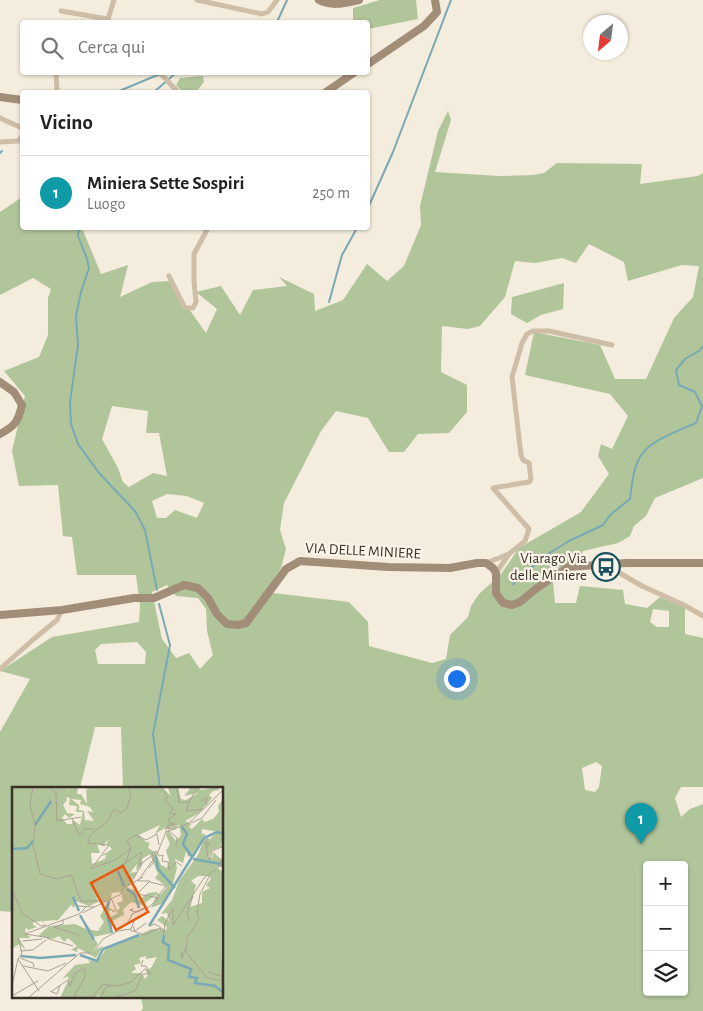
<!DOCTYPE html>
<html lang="it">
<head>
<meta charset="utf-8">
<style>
	body { margin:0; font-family:"Alegreya Sans",sans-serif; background:#f2f2f2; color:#222 }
	.controls { position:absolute; right:15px; bottom:15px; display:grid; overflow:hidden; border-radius:5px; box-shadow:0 1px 4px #0004 }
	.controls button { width:45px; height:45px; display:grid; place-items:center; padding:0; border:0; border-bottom:1px solid #e0e0e0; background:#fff; color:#222; font:25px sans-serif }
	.compass { position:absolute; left:583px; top:15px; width:45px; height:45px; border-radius:50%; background:#fff; box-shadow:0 1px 4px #0004; rotate:208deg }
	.you { position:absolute; left:456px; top:678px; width:18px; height:18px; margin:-12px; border:4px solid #fff; border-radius:50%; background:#1a73e8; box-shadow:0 0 0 8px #1a73e833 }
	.badge { display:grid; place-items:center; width:32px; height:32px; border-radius:50%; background:#b45309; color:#fff; font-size:16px; font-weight:700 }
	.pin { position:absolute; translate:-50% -41px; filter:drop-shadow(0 1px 2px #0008) }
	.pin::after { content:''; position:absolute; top:26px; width:18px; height:15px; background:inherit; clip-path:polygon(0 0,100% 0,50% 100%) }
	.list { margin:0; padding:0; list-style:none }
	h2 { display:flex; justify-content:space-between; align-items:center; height:65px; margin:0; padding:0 20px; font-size:21px }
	h2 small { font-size:16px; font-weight:400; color:#767676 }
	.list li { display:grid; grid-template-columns:32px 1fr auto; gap:15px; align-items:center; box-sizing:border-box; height:75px; padding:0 20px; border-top:1px solid #e0e0e0 }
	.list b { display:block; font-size:19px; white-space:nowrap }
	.list p { margin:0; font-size:16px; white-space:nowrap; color:#767676 }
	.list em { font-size:16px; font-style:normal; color:#767676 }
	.icon { flex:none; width:28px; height:28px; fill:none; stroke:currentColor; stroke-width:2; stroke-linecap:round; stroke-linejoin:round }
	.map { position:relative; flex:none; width:703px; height:1011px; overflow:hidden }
	.search { position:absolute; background:#fff; box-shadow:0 1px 4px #0004; left:20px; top:20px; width:350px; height:55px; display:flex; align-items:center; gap:12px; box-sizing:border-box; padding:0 18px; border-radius:5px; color:#767676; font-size:19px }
	.panel { position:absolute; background:#fff; box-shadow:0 1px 4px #0004; left:20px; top:90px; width:350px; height:140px; border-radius:5px }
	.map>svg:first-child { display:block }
</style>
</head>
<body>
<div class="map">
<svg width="703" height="1011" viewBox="0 0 703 1011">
	<rect width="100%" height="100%" fill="#f4ecdc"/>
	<path fill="#b1c59b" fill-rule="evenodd" d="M380,0h36l2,19 -50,10v-7h-15v-14z
		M203,76l1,6 -8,10h-13l-7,-7 4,-7z
		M448,111l3,9 -16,52 64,4 34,-1 11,-2 13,-10 85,1 -2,20 58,-8 5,-3v305l-48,20 -9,18 -12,10 -4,10 -12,7 -35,8 -4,10 -27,9 3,33h21l4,-17 43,4 2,14 22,4 13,-11 25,10v27l18,4v149h-22l-6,11 6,19 9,-8 13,-5v207h-562l2,-3 -2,-11h81v-209h-99l-2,-61h-26l-15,61h-66v124l-14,-1v-179l30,-53 -30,-8 52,-34 87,-15 1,-16 -4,-31h-59l-5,-38 -9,-1 -5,-51 -39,1 -7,-35 13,-55 -21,-25 35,-14 9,-22v-37l3,-9 -18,-11 -33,17v-83l22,-15v31h60l19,46 27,-9 -8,32 32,-15 17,-1 37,52 11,-24 -21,-17 25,-6 19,29 13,-25 34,-4 -8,-9 35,17 1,17 28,-11 24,-36 20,17 17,-15 17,-41 -1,-19 7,-29 11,-46zM589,244l35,18 4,19 54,-16 17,1 -6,31 -19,21 -28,61h-31l-15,-34 -66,-13 -9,43 85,19 18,22 -16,33 -11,-5 -3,12 11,18 -28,38 -62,36 -18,26 -22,20 -8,12 -3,11 -18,18 -4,24 -14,4 -63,-17 -1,-24 -19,-20 -84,-10 16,-24 5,-19 -6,-19 4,-27 37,-72 15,-20 32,7 21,34h15l14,-18 31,-1 18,-21v-27l-26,-13 1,-46 26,3 12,-3 25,-29 10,-36 20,2 27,-5 14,5zM112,406l36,5 -2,22h13l8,43 -14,-3 -24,14 -6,-5 -5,-14 -16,-29zM167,494l20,2 17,7 -7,15 -22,-8 -9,8h-9l-5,-17zM167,585l9,11 22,2 8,11 1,22 6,24 -13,14 -11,-16 -13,5 -14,-19 -10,-47zM653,609l16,2v16h-12l-7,-5zM137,642l9,10 -1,12h-47l-3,-14 6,-6zM596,762l6,4 -3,21 -4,5 -10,-2 -3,-22zM647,865h37v127h-37z
		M564,283l-1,26 -22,6 -14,8 -16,-9 1,-17z"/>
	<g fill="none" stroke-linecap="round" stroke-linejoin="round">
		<path stroke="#79a9b4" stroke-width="2" d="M277,22l10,-22
			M117,92l38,-16 17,-4
			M154,92l23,-20
			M0,153l2,-2
			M368,208l25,-56 58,-152
			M79,228l-1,8 9,23 2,9 -8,24 -5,24 2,29 -8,57 1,22 7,20 21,29 36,38 10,19 12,60
			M329,302l13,-47 15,-27
			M513,584l30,-27 26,-16 34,-16 7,-10 20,-16c2,-14 3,-33 12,-45 10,-14 38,-24 54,-31l6,-17 -7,-14 -16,-7 -3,-15 9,-11 14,-8 4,-5
			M159,604l11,41 -17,89 7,54"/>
		<path stroke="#cebea7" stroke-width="5" d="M197,0l65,14 6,-2 9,-12
			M61,11l47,8
			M109,22l-1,-3 6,-19
			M56,72l1,20
			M159,72l19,20
			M0,118l22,10
			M0,142l18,-1 4,-4
			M169,276l16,32h8l3,-6 -2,-21v-27l14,-26
			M486,563l23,-9
			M606,565l36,21 42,19 19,11
			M496,573l13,-19 16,-13 4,-12 -36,-41 36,-6 2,-3 -2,-16 -6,-3 -2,-5 -9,-78 10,-34 5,-9 6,-3h16l63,14
			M0,669l35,-31 22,-18 5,-10"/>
		<path stroke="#a28d78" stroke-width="8" d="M319,0c14,7 26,3 40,0
			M368,64l56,-38 13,-14 -2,-12
			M326,92l29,-20
			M0,97l22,3
			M0,382l14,10 8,13c-4,17 -7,21 -22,29
			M0,615l62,-5 72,-12h20l30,-13 14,3 10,10 9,16 10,10 11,1 8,-2 40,-54 14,-8 88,6 62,1 27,-5h9l7,5 3,5v20l7,10 9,2 8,-3 17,-14 31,-21 58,-4h77"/>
	</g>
	<defs>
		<symbol id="bus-ring" viewBox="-11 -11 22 22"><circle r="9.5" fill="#fbf5e9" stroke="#1a515f" stroke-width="1.5"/><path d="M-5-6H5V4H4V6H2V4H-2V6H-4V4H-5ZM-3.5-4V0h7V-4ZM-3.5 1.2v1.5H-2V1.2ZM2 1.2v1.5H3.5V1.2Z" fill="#1a515f"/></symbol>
	</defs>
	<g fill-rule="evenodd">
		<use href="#bus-ring" x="590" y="551" width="32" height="32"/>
	</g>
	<g text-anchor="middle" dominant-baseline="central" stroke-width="4.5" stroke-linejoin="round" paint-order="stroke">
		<g font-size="15" fill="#3a3028" stroke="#fbf5e9">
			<text transform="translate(363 551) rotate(3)">VIA DELLE MINIERE</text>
		</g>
		<g font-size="15" fill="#3a3028" stroke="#fbf5e9" text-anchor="end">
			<text x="587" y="558">Viarago Via<tspan x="587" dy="17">delle Miniere</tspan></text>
		</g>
	</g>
	<g transform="translate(12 787)">
		<rect width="211" height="211" fill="#f4ecdc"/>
		<path d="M0,0h57l-1,5 2,-5h8l-1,7h4l6,10 -1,-17 2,3 1,-3h73l9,9 -3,-8 10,-1 3,12 5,1 12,-7 -14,3 6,-7 -5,-2h14l2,3 15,-3 4,3 -7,1 -4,4 3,3 -13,15 -14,8 6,3 -2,3 3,2 10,-10 3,3 8,-3 6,-7 -1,-6 4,-6 1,33h-4l4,2v8l-3,2 3,1 -11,4 -3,7 3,2 1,-7 10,9v6h-7l7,5 -2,73 2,53h-123l-2,-3 -2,3h-36l11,-23 -3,5v-4l-6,3 13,-14 15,-2 -2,-3 9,2 9,-13 46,-20 14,1 1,-3 -10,-7 5,-4 7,5 -2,-8 -6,1 11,-14 7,-19 19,-26 6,-16h6l8,-7 -16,-3v5h4l-14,20 -4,3 -2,-6 -3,12 -8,-4 2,9 -6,23 -10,13 -10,4 6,-14 -15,11 -11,-3 -8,8 2,8 -1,-3 -12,6v12l-19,4 5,7 -5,7 10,-5 -7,12 -18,-10 -1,4 -6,-2 6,-4 -9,-8 -4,4 -5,-6 -6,3 -15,-3 11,-10 26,-2 11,5 -2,-8 7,9 7,1 6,-9 -4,-6 9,-16 -10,1 -3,-6 2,7 -9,4 -13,-5 -2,7 -3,-3 -13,15 -14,1v3l-1,-3 -10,1v3l4,2 -9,3 -2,-3 -1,4 5,7h-11l7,12 -7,-6 -7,5zM54,10l4,1 -1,7 8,1 -1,6h7l-3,13 -7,-5 -1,4h-5l-5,-6 3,-4 4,4 6,-4 -8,-1 -4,-8 4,-5zM59,12l10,1 -1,4 10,3 3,5 -6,-1 7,10 -9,-1 -1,-9 -5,-1v-5zM167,37l2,11 -5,6 -8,-10 -2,4 4,9 -4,7 3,9 -2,8 -6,-3 -5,-12 -8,-5 3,-9 -1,4 -4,-1 -7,-7 21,-10 -5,9 10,-6 10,2zM96,53l-1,4 5,5 -11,7 5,-1 -1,4 -13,5 -1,-11h9l-3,-9 8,3 -1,-3zM138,67l8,20 -3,4 12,9 -7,8 -4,-3 -8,1 -9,7 -4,-10 -8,-2 10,-16 -7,1 7,-9 -1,7 6,-6v-6zM186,89h11l2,3 -5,6 4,3 -8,4v11l-12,4 6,-22 -5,-4zM109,105l2,9 -6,2 3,5 -5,4 3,1 -8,4 -1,-6 6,-1 -6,-2 3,-15zM134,169v3l11,-2 -6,11 -6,2 3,5 -3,4 -3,-6h-11l5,-4 -2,-4 7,-2 -2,-5z" fill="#b1c59b" fill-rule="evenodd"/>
		<path fill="none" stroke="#79a9b4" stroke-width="2.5" d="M23,38l16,-24M170,40l5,7 -4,10 9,13M0,62l15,-1 6,-7M144,70l2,12 17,19M181,72l28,5M106,84l6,15M115,102l8,6 4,13M0,104v20M61,110l6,14M97,114l-3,9 6,23M68,128l14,25M137,139l55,-88 13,-6 7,2M152,148l-1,7 6,4 -1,14 23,9 -2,8 8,1 -2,5 20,3 9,7M68,168l17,6 6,-12 36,-14M9,169l19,2 36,-3"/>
		<path fill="none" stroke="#aaa194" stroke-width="1" d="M21,0l-3,18 5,21 -2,19 7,29 17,5 14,-4 10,26h26M37,0l7,6 1,28 24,-4M149,0l7,11 -4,1 9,10 -4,4 7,1 -7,5v4l6,1 -8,2 3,3 -4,-1v4M165,0l2,16 10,-1 -3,9 17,-2M211,5l1,19M189,15l6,-5 -1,8M177,16l8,-16M60,32l7,16 5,-6h11M179,36l11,-5 14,-18M156,43l9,8 -1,7M196,51l-3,6 4,-1 -3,5 2,9 2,3 2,-9 12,-5M119,61l-4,-8 9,-5 10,5 11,-6 2,11M139,67l5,-3 3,5 4,-1 -1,6 6,1 1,8 7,-8 6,4M107,80l23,-15 -3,13 14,-10 1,7 -5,6M79,82l18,-24 -21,-2 2,-8 17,-13 7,-13 7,4 6,-5 4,-13 -3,-8M79,82l26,-10 14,-11 -6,16M198,88l-10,19 -3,18 2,7 -12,19 -1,14 21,26 17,3M138,95l16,4 -8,10M118,98l13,-23M0,101l10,25 19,13 5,-1M99,111l5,12 -4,2M66,119l16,1M121,122l-3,1 5,2 12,-5M70,126l39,-19 1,-5 21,-12M51,132v5l-9,3 25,8M174,133h3l-2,-7 6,-17M121,139l2,5 11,-8M137,139l6,-2 9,6M118,143l14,5 16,-7 4,6 1,-11 8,-15v17l31,-47 19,-14 -3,-4 4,-3M6,151l4,15 -4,6M35,152l3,-1 -25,-4 54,-20 7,-7M37,152l24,7M11,154l19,-2M83,163l8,-11 15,-8 13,-2 3,-8 -6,2 4,-9 17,-7 10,-9 -22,-4 13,-13h-12l19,-27 9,-22 23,-9 35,-34M8,164l13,-1 13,-10M169,164l1,8 3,-10M8,171l13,5 1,4M6,172l21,32M11,179l25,5M36,184l18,-8M196,185l16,5M0,198l6,-26M38,204l7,3 3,-9M40,204l16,-11 2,6 5,-13 10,-5v9l-11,19 3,2M94,204l-5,4 5,-8 5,-1M0,209l26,-15M16,211l52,-45h11M80,211l11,-14 15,2 13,-4 15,-14M101,211l22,-7 8,-17h7l-4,-8h-5l2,-6"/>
		<path fill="#e8590c" fill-opacity="0.15" stroke="#e8590c" stroke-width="2.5" d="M111,79l25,46 -32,18 -25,-47z"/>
		<rect width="211" height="211" fill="none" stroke="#3a3028" stroke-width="2.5"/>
	</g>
</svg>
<div class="controls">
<button>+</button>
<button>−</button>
<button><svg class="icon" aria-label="layers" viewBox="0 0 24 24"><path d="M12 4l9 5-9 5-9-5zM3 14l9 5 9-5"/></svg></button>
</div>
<svg class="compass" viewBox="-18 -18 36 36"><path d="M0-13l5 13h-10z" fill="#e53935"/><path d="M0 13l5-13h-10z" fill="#767676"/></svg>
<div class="you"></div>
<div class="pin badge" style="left:641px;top:844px;background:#0f9aa8">1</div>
<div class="search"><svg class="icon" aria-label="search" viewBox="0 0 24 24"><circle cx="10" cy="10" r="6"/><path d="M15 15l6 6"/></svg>Cerca qui</div>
<section class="panel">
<h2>Vicino<small></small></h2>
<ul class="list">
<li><span class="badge" style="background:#0f9aa8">1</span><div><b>Miniera Sette Sospiri</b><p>Luogo</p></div><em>250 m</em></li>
</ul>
</section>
</div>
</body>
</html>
